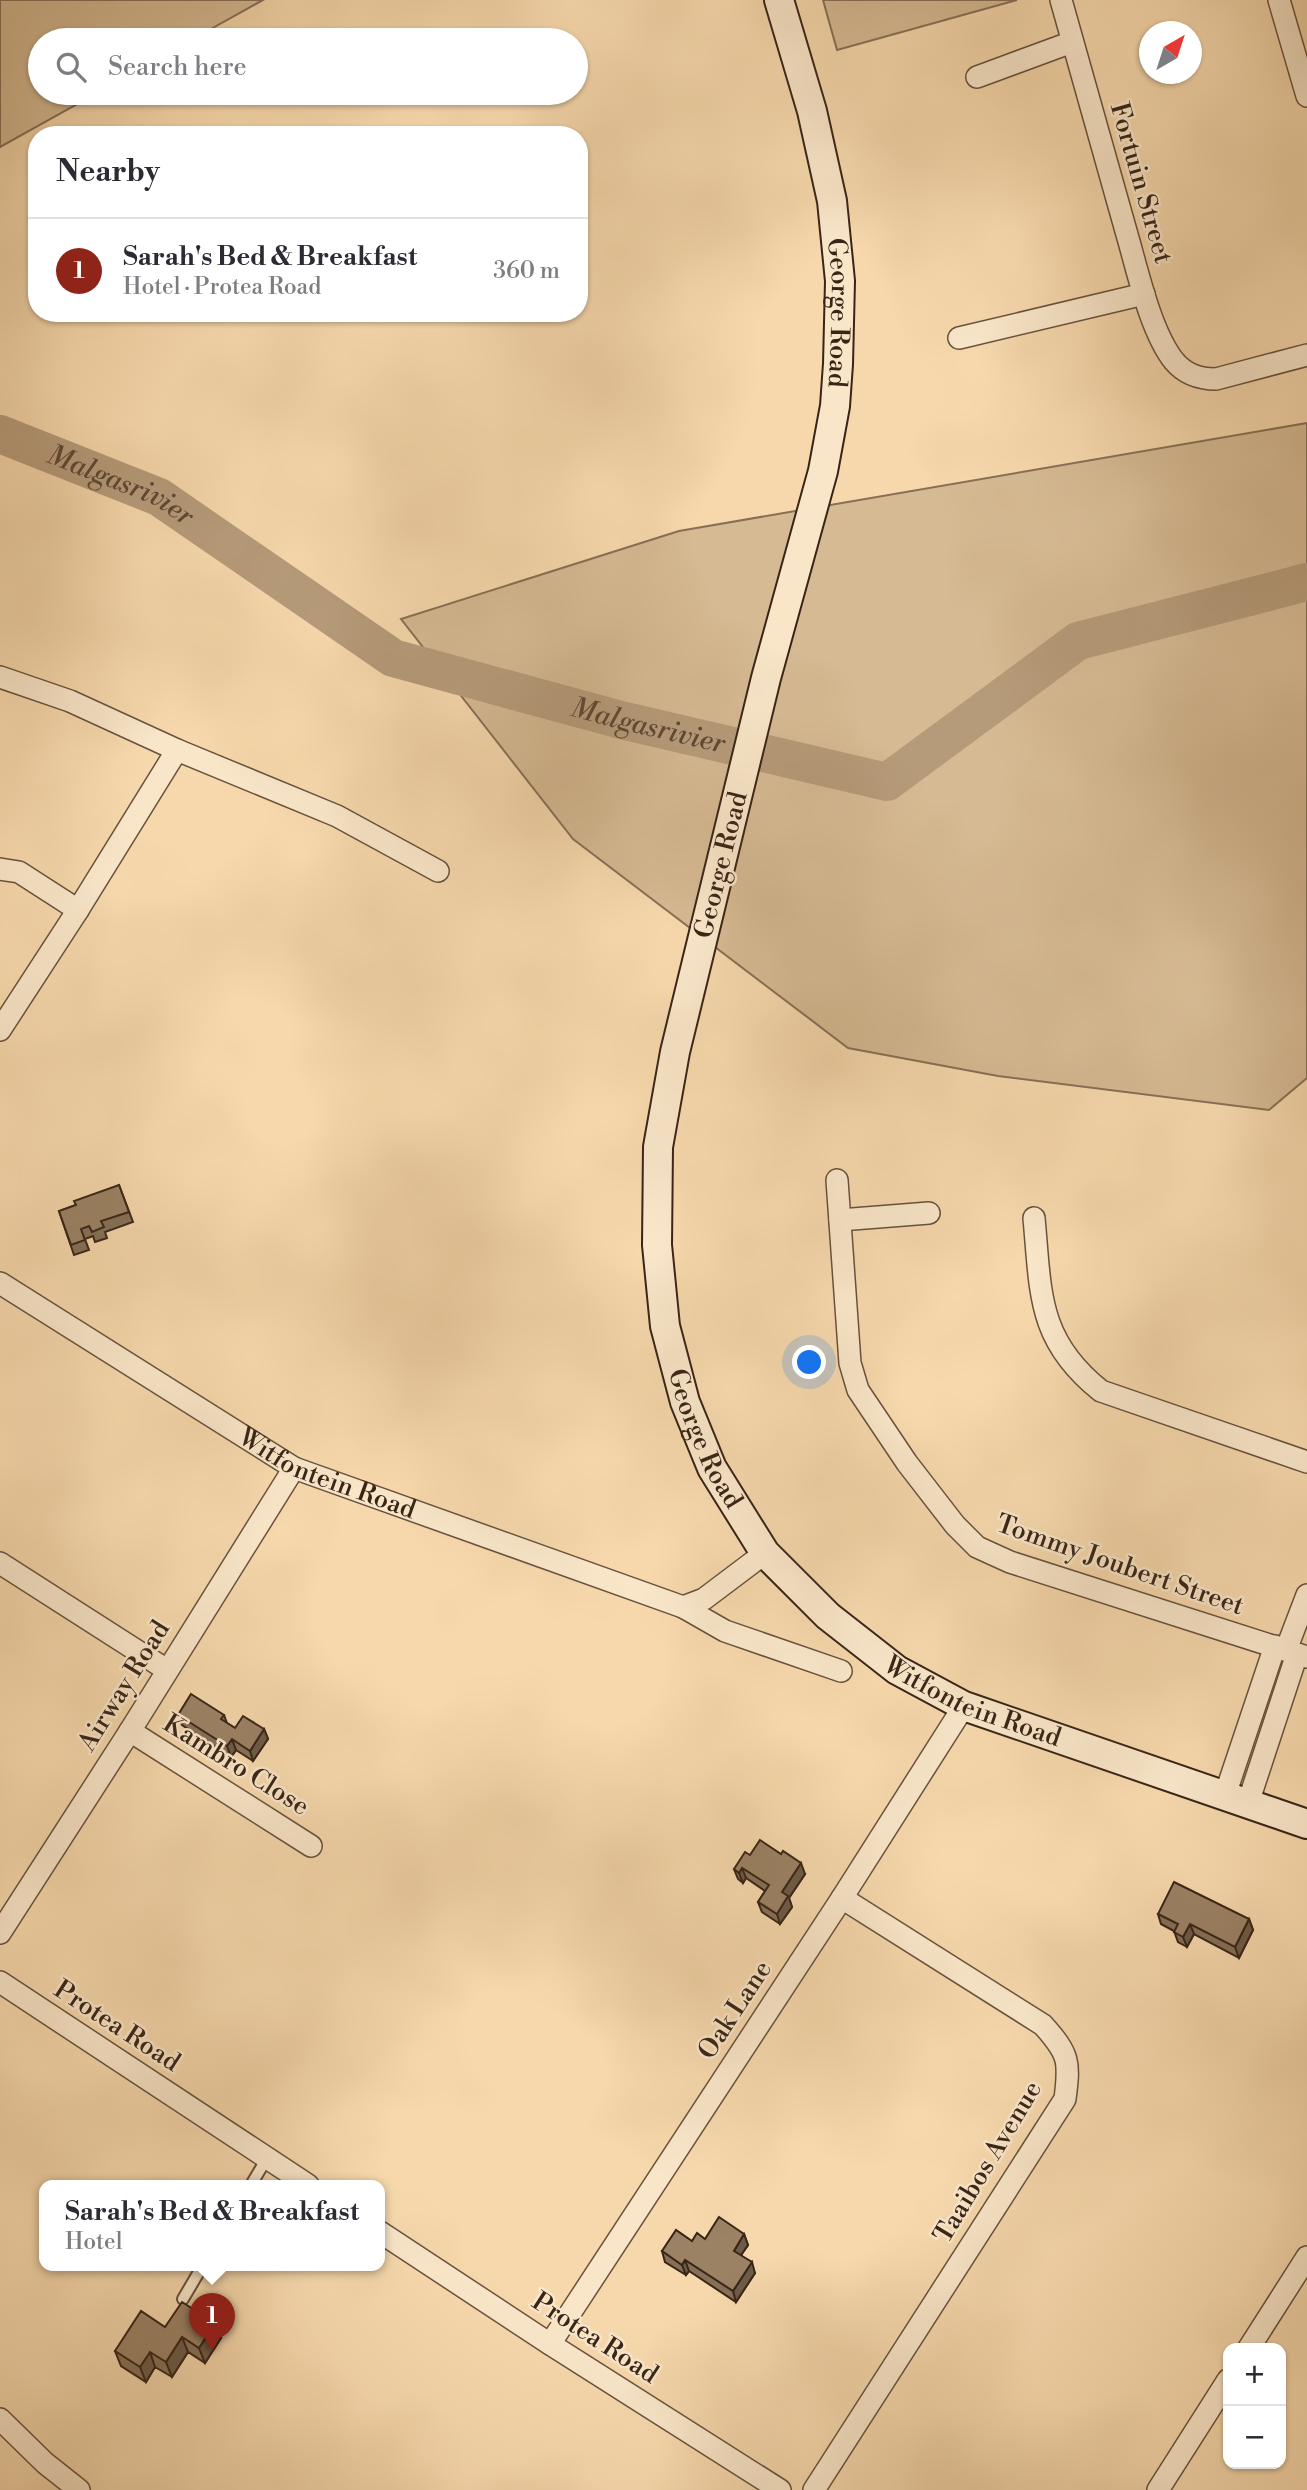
<!DOCTYPE html>
<html lang="en">
<head>
<meta charset="utf-8">
<style>
	body { margin:0; font-family:"Libre Bodoni",serif; background:#f7f7f7; color:#2b2b33 }
	.controls { position:absolute; right:21px; bottom:21px; display:grid; overflow:hidden; border-radius:14px; box-shadow:0 2px 5px #0004 }
	.controls button { width:63px; height:63px; display:grid; place-items:center; padding:0; border:0; border-bottom:2px solid #e1e1e2; background:#fff; color:#2b2b33; font:35px sans-serif }
	.compass { position:absolute; left:1139px; top:21px; width:63px; height:63px; border-radius:50%; background:#fff; box-shadow:0 2px 5px #0004; rotate:39deg }
	.you { position:absolute; left:810px; top:1363px; width:24px; height:24px; margin:-18px; border:5px solid #fff; border-radius:50%; background:#1a73e8; box-shadow:0 0 0 10px #1a73e833 }
	.badge { display:grid; place-items:center; width:46px; height:46px; border-radius:50%; background:#8f2418; color:#fff; font-size:23px; font-weight:700 }
	.pin { position:absolute; translate:-50% -58px; filter:drop-shadow(0 2px 4px #0008) }
	.pin::after { content:''; position:absolute; top:37px; width:24px; height:21px; background:inherit; clip-path:polygon(0 0,100% 0,50% 100%) }
	.popup { position:absolute; left:39px; top:2180px; width:346px; height:91px; box-sizing:border-box; display:grid; place-content:center; border-radius:14px; background:#fff; filter:drop-shadow(0 2px 5px #0005); font-size:23px; white-space:nowrap; color:#7c7c81 }
	.popup b { font-size:26px; color:#2b2b33 }
	.popup::after { content:''; position:absolute; left:50%; top:100%; margin-left:-14px; border:14px solid transparent; border-top-color:#fff }
	.list { margin:0; padding:0; list-style:none }
	h2 { display:flex; justify-content:space-between; align-items:center; height:91px; margin:0; padding:0 28px; font-size:30px }
	h2 small { font-size:23px; font-weight:400; color:#7c7c81 }
	.list li { display:grid; grid-template-columns:46px 1fr auto; gap:21px; align-items:center; box-sizing:border-box; height:105px; padding:0 28px; border-top:2px solid #e1e1e2 }
	.list b { display:block; font-size:26px; white-space:nowrap }
	.list p { margin:0; font-size:23px; white-space:nowrap; color:#7c7c81 }
	.list em { font-size:23px; font-style:normal; color:#7c7c81 }
	.icon { flex:none; width:38px; height:38px; fill:none; stroke:currentColor; stroke-width:2; stroke-linecap:round; stroke-linejoin:round }
	.map { position:relative; flex:none; width:1307px; height:2490px; overflow:hidden }
	.search { position:absolute; background:#fff; box-shadow:0 2px 5px #0004; left:28px; top:28px; width:560px; height:77px; display:flex; align-items:center; gap:18px; box-sizing:border-box; padding:0 24px; border-radius:38px; color:#7c7c81; font-size:26px }
	.panel { position:absolute; background:#fff; box-shadow:0 2px 5px #0004; left:28px; top:126px; width:560px; height:196px; border-radius:28px }
	.map>svg:first-child { display:block }
</style>
</head>
<body>
<div class="map">
<svg width="1307" height="2490" viewBox="0 0 1307 2490">
	<rect width="100%" height="100%" fill="#f6d8ac"/>
	<filter id="stains"><feTurbulence type="fractalNoise" baseFrequency=".00286" numOctaves="4"/><feColorMatrix values="0 0 0 0 .2 0 0 0 0 .09 0 0 0 0 .02 0 0 0 .5 -.17"/></filter>
	<radialGradient id="worn" r=".72"><stop offset=".6" stop-color="#630" stop-opacity="0"/><stop offset="1" stop-color="#630" stop-opacity=".3"/></radialGradient>
	<path fill="#d6ba93" stroke="#887056" stroke-width="2" d="M0,0h263l-72,40h-151v53h57l-97,54z
		M823,0h194l-180,50z
		M1307,423v655l-38,32 -271,-34 -150,-28 -275,-209 -172,-220 278,-88z"/>
	<g fill="none" stroke-linecap="round" stroke-linejoin="round">
		<path stroke="#b69b7a" stroke-width="38" id="s1" d="M0,434l159,63 234,161 228,62 266,62 191,-141 229,-59"/>
		<defs>
			<path id="service" d="M251,2185l16,-27
				M183,2299l20,-34"/>
			<g id="minor">
				<path d="M1061,0c21,77 43,154 65,231 11,37 24,100 48,130 11,13 24,18 42,18l91,-24"/>
				<path d="M1279,0l28,96"/>
				<path d="M977,77l95,-35"/>
				<path d="M959,338l185,-44"/>
				<path d="M0,677l70,24 107,49 160,66 101,55"/>
				<path d="M0,869l19,3 59,38 99,-160"/>
				<path d="M0,1030l78,-120"/>
				<path d="M837,1180l13,183 8,27 49,73 48,62 22,22 33,15 297,95"/>
				<path d="M1034,1218c7,75 3,122 67,173l206,71"/>
				<path d="M840,1220l89,-7"/>
				<path id="s2" d="M0,1283l294,185 389,139 21,-8 61,-46"/>
				<path d="M0,1563l167,107"/>
				<path d="M683,1607l42,24 116,40"/>
				<path d="M1286,1650l21,-55"/>
				<path d="M130,1731l181,115"/>
				<path d="M1225,1795l50,-149"/>
				<path d="M1248,1803l49,-149"/>
				<path d="M0,1933l130,-202 164,-263"/>
				<path d="M0,1982l308,203"/>
				<path d="M380,2232l170,112 230,146"/>
				<path d="M550,2344l292,-446 122,-192"/>
				<path d="M1249,2348l58,-91"/>
				<path d="M0,2419l45,44 34,27"/>
				<path d="M814,2490l251,-391c5,-38 4,-45 -22,-74l-201,-127"/>
				<path d="M1158,2490l70,-110"/>
			</g>
			<g id="secondary">
				<path id="s3" d="M779,0l33,111 20,90 8,80 -2,83 -3,42 -12,65 -57,207 -91,374 -17,95 -1,98 8,81 20,76 27,66 53,85 63,63 69,54 67,36 343,118"/>
			</g>
		</defs>
		<use href="#service" stroke="#68523d" stroke-width="14"/>
		<use href="#minor" stroke="#68523d" stroke-width="24"/>
		<use href="#secondary" stroke="#392518" stroke-width="32"/>
		<use href="#service" stroke="#f9e6c9" stroke-width="10"/>
		<use href="#minor" stroke="#f9e6c9" stroke-width="21"/>
		<use href="#secondary" stroke="#f9e6c9" stroke-width="28"/>
	</g>
	<path fill="#857057" stroke="#392518" stroke-width="2" d="M119,1185l14,37 -28,10 2,6 -12,4 -2,-6 -8,3 4,11 -15,5 -15,-44 17,-6z
		M178,1715h46l3,8 8,5 29,1 4,10 -15,22 -17,-11 -5,7 -49,-32z
		M750,1855l55,19 -16,24 3,9 -12,17 -18,-12 -4,-10 7,-11 -19,-13 -3,5 -5,-4 -4,-10z
		M1158,1914l91,5 4,11 -14,28 -45,-24 -7,13 -9,-5 -4,-11 -13,-7z
		M744,2234l4,11 -7,10 14,18 -19,29 -47,-31 -3,4 -21,-13 -3,-11 43,-12z
		M165,2327l56,11 -16,25 -17,-11 -16,25 -17,-10 -9,15 -25,-16 -6,-15z"/>
	<path fill="#6c5b47" stroke="#392518" stroke-width="2" d="M264,1729l4,10 -15,22 -3,-10z
		M232,1739l4,11 -5,7 -4,-11z
		M801,1863l4,11 -16,24 3,9 -12,17 -3,-10 5,-22z
		M742,1868l4,10 -3,5 -4,-10z
		M1249,1919l4,11 -14,28 -4,-11z
		M1190,1924l4,10 -7,13 -4,-10z
		M744,2234l4,11 -11,16 -3,-10z
		M685,2260l4,11 -3,4 -4,-10z
		M752,2262l3,11 -19,29 -3,-11z
		M215,2323l6,15 -16,25 -6,-15z
		M182,2337l6,15 -16,25 -6,-15z
		M150,2352l5,15 -9,15 -6,-15z"/>
	<path fill="#9b8265" stroke="#392518" stroke-width="2" d="M119,1185l10,27 -28,9 3,6 -12,5 -3,-6 -8,3 4,11 -14,5 -12,-34 17,-6 -2,-4z
		M191,1694l33,21 -3,4 14,9 8,-12 21,13 -14,22 -18,-12 -5,7 -49,-31z
		M760,1840l21,14 2,-3 18,12 -19,29 6,4 -11,18 -19,-12 11,-17 -27,-17 -3,5 -5,-4 11,-17 5,3z
		M1174,1882l75,37 -14,28 -45,-23 -7,13 -9,-5 4,-8 -20,-10z
		M719,2217l25,17 -10,17 18,11 -19,29 -48,-31 -3,5 -20,-14 14,-21 16,11 5,-8 8,6z
		M182,2302l33,21 -16,25 -17,-11 -16,25 -16,-10 -10,15 -25,-16 26,-40 24,16z"/>
	<g text-anchor="middle" dominant-baseline="central" stroke-width="5" stroke-linejoin="round" paint-order="stroke">
		<g font-size="26" fill="#392518" stroke="#f9e6c9">
			<text transform="translate(1141 183) rotate(74)">Fortuin Street</text>
			<text stroke="none"><textPath href="#s3" startOffset="320">George Road</textPath></text>
			<text transform="translate(721 865) rotate(-76)">George Road</text>
			<text stroke="none"><textPath href="#s3" startOffset="1475">George Road</textPath></text>
			<text stroke="none"><textPath href="#s2" startOffset="380">Witfontein Road</textPath></text>
			<text transform="translate(1120 1565) rotate(19)">Tommy Joubert Street</text>
			<text transform="translate(124 1686) rotate(-58)">Airway Road</text>
			<text stroke="none"><textPath href="#s3" startOffset="1864">Witfontein Road</textPath></text>
			<text transform="translate(236 1765) rotate(32)">Kambro Close</text>
			<text transform="translate(735 2010) rotate(-57)">Oak Lane</text>
			<text transform="translate(117 2026) rotate(33)">Protea Road</text>
			<text transform="translate(988 2162) rotate(-59)">Taaibos Avenue</text>
			<text transform="translate(595 2338) rotate(33)">Protea Road</text>
		</g>
		<g font-size="28" font-style="italic" fill="#5e4835" stroke="#f9e6c9">
			<text stroke="none"><textPath href="#s1" startOffset="131">Malgasrivier</textPath></text>
			<text stroke="none"><textPath href="#s1" startOffset="719">Malgasrivier</textPath></text>
		</g>
	</g>
	<rect width="100%" height="100%" filter="url(#stains)"/>
	<rect width="100%" height="100%" fill="url(#worn)"/>
</svg>
<div class="controls">
<button>+</button>
<button>−</button>
</div>
<svg class="compass" viewBox="-18 -18 36 36"><path d="M0-13l5 13h-10z" fill="#e53935"/><path d="M0 13l5-13h-10z" fill="#7c7c81"/></svg>
<div class="you"></div>
<div class="pin badge" style="left:212px;top:2351px">1</div>
<div class="popup"><b>Sarah's Bed &amp; Breakfast</b>Hotel</div>
<div class="search"><svg class="icon" aria-label="search" viewBox="0 0 24 24"><circle cx="10" cy="10" r="6"/><path d="M15 15l6 6"/></svg>Search here</div>
<section class="panel">
<h2>Nearby<small></small></h2>
<ul class="list">
<li><span class="badge">1</span><div><b>Sarah's Bed &amp; Breakfast</b><p>Hotel · Protea Road</p></div><em>360 m</em></li>
</ul>
</section>
</div>
</body>
</html>
